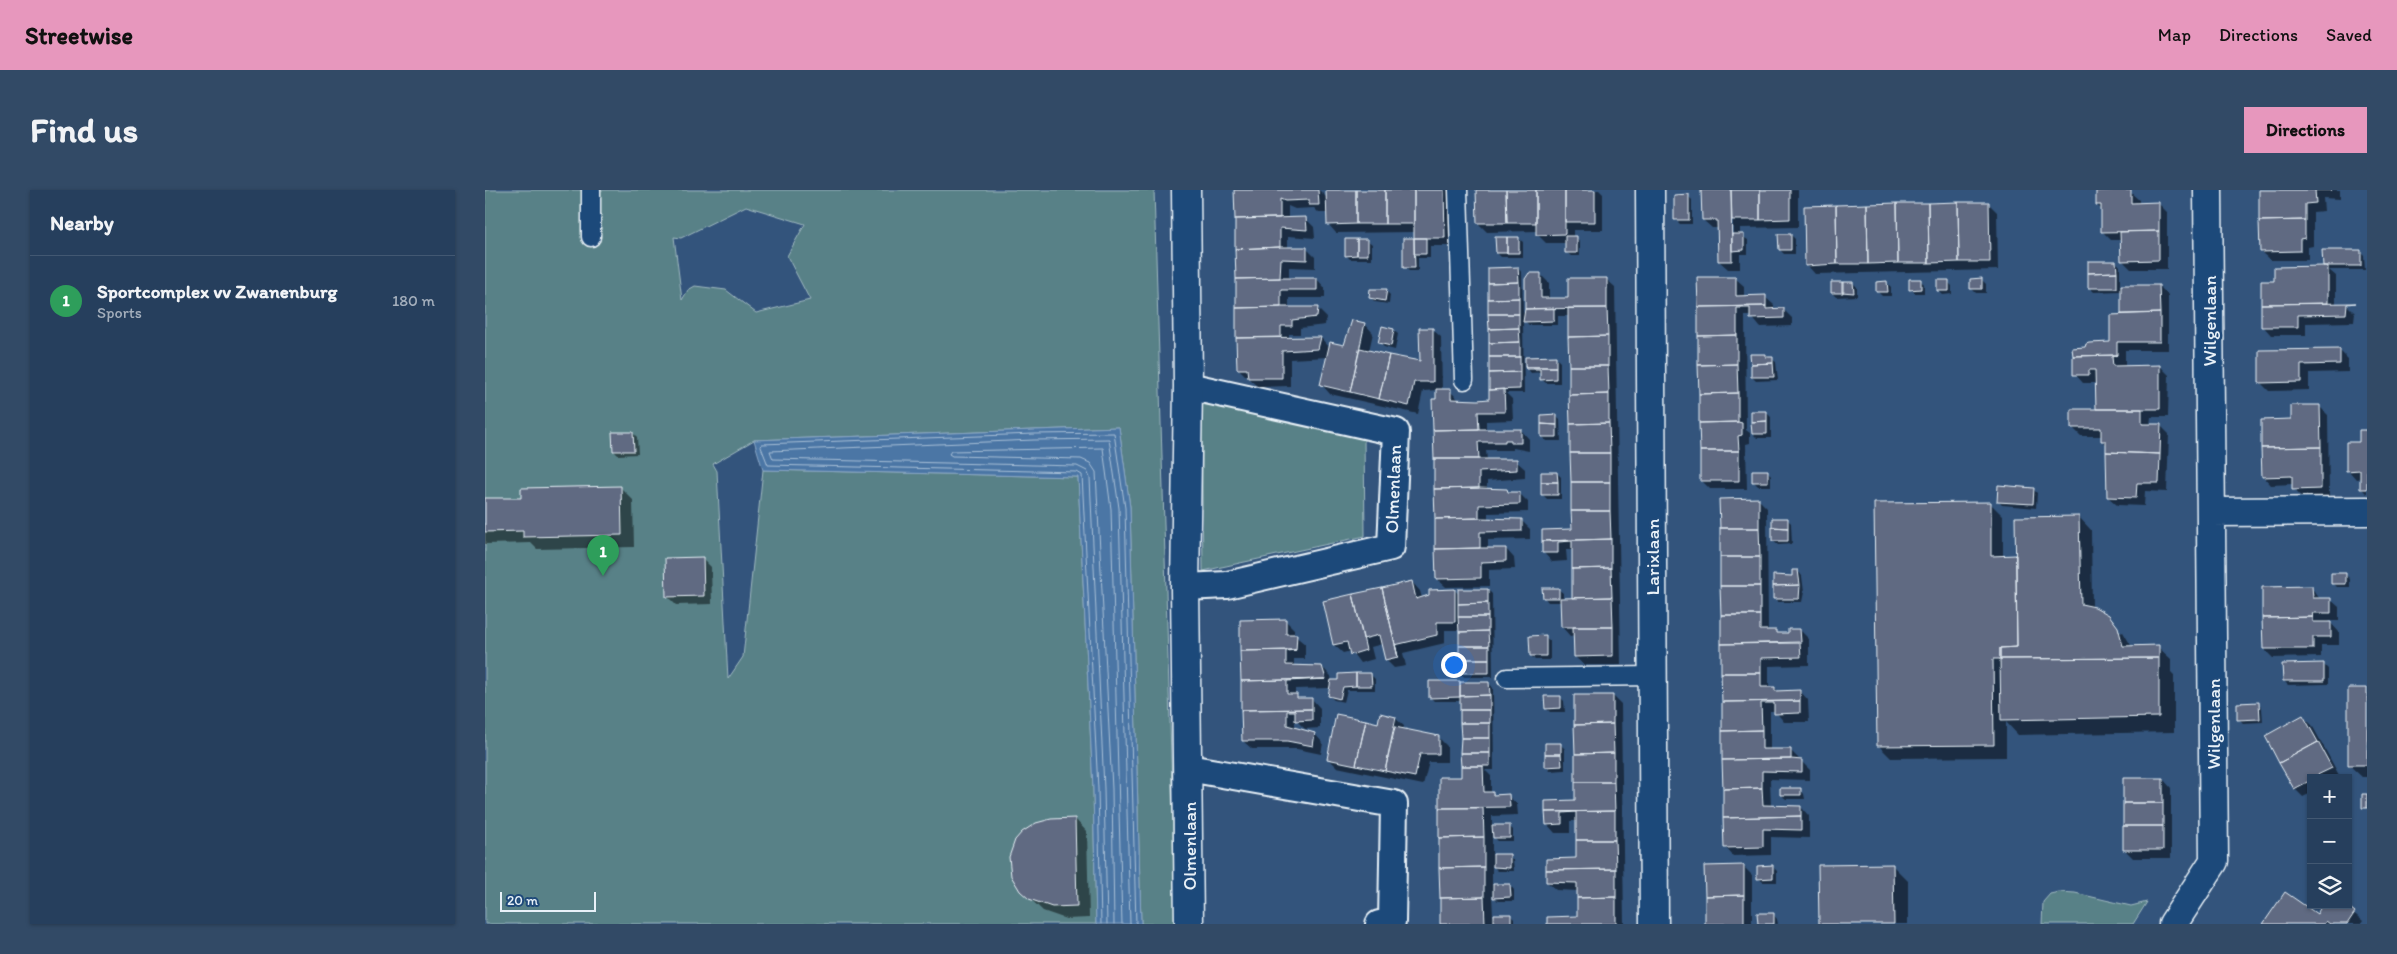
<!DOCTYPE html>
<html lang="en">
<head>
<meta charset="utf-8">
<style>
	body { margin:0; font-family:Itim,sans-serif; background:#324a66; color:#f1f3f6 }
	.controls { position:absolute; right:15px; bottom:15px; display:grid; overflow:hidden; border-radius:0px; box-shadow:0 1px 4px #0004 }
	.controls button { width:45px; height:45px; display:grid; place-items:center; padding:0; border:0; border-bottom:1px solid #425872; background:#263f5d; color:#f1f3f6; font:25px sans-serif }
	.scale { position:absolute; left:15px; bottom:12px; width:96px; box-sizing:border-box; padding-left:5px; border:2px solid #e8f1f8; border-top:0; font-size:14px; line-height:18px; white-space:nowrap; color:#e8f1f8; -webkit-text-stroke:4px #1f4a7a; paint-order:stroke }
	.you { position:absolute; left:968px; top:474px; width:18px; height:18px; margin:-12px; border:4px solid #fff; border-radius:50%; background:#1a73e8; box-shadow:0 0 0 8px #1a73e833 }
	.badge { display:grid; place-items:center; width:32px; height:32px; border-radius:50%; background:#e797bd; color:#fff; font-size:16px; font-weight:700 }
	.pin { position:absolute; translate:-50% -41px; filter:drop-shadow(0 1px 2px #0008) }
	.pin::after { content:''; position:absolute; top:26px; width:18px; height:15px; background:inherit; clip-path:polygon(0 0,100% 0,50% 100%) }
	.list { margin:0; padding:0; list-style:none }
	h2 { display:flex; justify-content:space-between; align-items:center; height:65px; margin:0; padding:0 20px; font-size:21px }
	h2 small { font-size:16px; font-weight:400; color:#a4afbc }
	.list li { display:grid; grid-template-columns:32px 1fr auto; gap:15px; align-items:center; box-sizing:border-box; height:90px; padding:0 20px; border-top:1px solid #425872 }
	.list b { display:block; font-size:19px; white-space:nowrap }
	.list p { margin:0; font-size:16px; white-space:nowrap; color:#a4afbc }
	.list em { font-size:16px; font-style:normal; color:#a4afbc }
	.icon { flex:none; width:28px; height:28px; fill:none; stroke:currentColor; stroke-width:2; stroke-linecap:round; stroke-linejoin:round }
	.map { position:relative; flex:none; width:1882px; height:734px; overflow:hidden; border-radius:0px }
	header { display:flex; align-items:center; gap:30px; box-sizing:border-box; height:70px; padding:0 25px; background:#e797bd; color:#111 }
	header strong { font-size:24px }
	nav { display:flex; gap:28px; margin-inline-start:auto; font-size:18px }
	.intro { display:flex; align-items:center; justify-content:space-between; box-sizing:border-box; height:120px; padding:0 30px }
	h1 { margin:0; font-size:35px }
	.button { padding:12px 22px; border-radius:0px; background:#e797bd; color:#111; font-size:18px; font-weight:700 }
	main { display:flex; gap:30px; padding:0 30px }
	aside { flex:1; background:#263f5d; border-radius:0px; box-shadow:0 1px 4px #0004 }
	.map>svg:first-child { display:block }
</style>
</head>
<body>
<header>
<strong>Streetwise</strong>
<nav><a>Map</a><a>Directions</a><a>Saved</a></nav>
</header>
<div class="intro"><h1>Find us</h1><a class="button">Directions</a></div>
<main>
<aside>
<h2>Nearby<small></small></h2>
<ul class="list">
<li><span class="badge" style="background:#2e9e5b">1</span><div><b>Sportcomplex vv Zwanenburg</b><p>Sports</p></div><em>180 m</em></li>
</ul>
</aside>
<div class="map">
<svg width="1882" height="734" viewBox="0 0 1882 734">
	<rect width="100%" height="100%" fill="#33547c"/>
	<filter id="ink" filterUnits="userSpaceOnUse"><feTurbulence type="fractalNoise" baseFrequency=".02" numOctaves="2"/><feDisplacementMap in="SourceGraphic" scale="10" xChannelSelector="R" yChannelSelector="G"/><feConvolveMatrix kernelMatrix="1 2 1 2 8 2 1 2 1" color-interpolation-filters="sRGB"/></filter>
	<g filter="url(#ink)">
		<path fill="#588187" stroke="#a0b9c0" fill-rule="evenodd" d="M0,0h669l22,734h-35l-11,-417 -11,-80 -365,13 -41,24 4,7 11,208 15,-22 20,-187 315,7 15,312 3,135h-611zM261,16l59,18 -18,32 23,44 -54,13 -30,-23 -31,-4 -7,4 -6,10 -8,-63 7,1z
			M716,213l163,35 1,98 -162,35z
			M1574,702l16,1 56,13 16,-4 -14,22h-91l1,-22 7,-8z"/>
		<path fill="#4b76a5" stroke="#8aa7c6" d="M634,237l11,80 11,417h-45l-3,-135 -15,-312 -315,-7 -9,-30z"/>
		<path fill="#0007" fill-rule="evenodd" d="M751,0h83l8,8v-8h120l5,5v51h-22v12h-12v13h-9l-4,-4 11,-28 -1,-7 -79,1 -8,-9 -1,-11h-8l-5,-5 -19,1 -7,-3v13h18l8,8 1,11 -27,-2v12h18l9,9v11l-26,-1v12h28l8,9v10h-36v11l28,-1 9,9 -1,8 -25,3v6h-11v5l32,-1 9,10 15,-2 20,-22 8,9 -4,18 52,12 11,-34 9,8 1,54h8l9,9 31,1 28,-133 4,5 1,41 17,-40 9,9v16h20l37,-20 9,8 6,378h-37l-9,-8v-22l-5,1 -8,-9v-25h-14l-4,-5 14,-8 5,4v7l11,-1 -1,-49h-7l1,11 -15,1 -8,-9 29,-23 -4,-214h-11v9h-29l-6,-6 1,74h-18l6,6 1,21 -27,1v9h35l8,9v12l-16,-3v2h-27l1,10 29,1 9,8v9l-38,3v9h20l3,3h9l9,9v10l-40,1v6l33,1 9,9v10l-42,1v10l18,-1 8,9 1,11 -26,1v16l-43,1 -9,-8 1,-189 -15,1 -5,23 -88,-20 -8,-9 6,-28 -38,2v27l-32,1 -11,-10 -9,-9z
			M993,0h121l4,4v36h-30v7l7,4v15h-9l-5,-4 1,-9h-21l-9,-9v-3l-50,1 -9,-9z
			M1218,0h95v37l-58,1v7l8,5v14h-8v15h-12l-9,-8v-33h-7l-9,-8zM1245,24h3v21h-2z
			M1801,0h54v9l-17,-1 1,13 -11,1v34l-5,1v13h-38l-9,-8z
			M1645,2l9,8v4l19,-1 9,9v57h-36l-9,-9v-20h-11l-9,-9v-21l-5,-5z
			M1203,6l4,4v24h-12l-4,-4z
			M1503,13l9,9 1,58 -183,4 -8,-9z
			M1306,45l4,4v15h-11l-4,-4z
			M1033,48l5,4v15h-22l-4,-4z
			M882,50l5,4v15h-22l-4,-4z
			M1875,61l4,4 1,15h-36l7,6v29l10,-1 9,9 -1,9 -48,1v12h-35l-8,-9 -1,-44 13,1 49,-15z
			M1631,72l4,4v20h39l9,9v55h-43v17l35,-1 9,9 -1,42h-17l-1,8h10l9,9 -2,58 -22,-1 -1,15 -27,-1 -9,-8 1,-13 -3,-3 1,-36 -5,-5v-4h-21l-9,-9 25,-17v-27h-14l-8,-9 36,-31 12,-28 -1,-24 -28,1 -4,-4z
			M1250,88l9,8v11h21l9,8v5l9,-1 9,9v8l-32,1 -9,-11h-6l1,114 4,3v10l-4,1 1,45h-37l-8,-8z
			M1435,90l4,4v9h-9l-4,-4z
			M1497,90l4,4v9h-10l-4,-4z
			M1463,92l4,4v8l-9,1 -5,-5z
			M1368,93l4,4v9l-21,1 -4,-4z
			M1402,93l4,4v9h-9l-4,-4z
			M901,101l4,4 -1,9 -14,-2 -5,-5z
			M908,140l5,4 -3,16 -11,-3 -4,-4z
			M1855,161l8,8v13l-39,1v17l-40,1 -9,-9v-30z
			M1281,165l10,7 2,18 -22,1 -4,-4z
			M1071,168l4,4v21h-14l-5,-4v-7l-10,1 -4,-5z
			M1834,216l9,9 1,83h-27l-8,-9v-5l-23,1 -8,-9 30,-56z
			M1281,222l5,5v21h-14l-4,-4z
			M1071,225l4,4 1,22h-15l-4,-4z
			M1882,241v63l-5,-5 -1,-11 -5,1 -8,-9z
			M148,243l4,4 1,17 -20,1 -4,-4z
			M1282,281l4,4v11h-13l-4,-4z
			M1072,283l4,4v22h-14l-4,-4z
			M136,298l12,12 1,47 -97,2 -6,-6 -46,1v-44l38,-1z
			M1548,299l4,4 -1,15 -34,-3 -4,-4z
			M1273,309l9,9 1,123 21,4 11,-5 9,9v26l-40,1v22h6l4,4 21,-1 8,9 1,22h-25l-9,-11h-5v39h20l20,20v10l-40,-1 1,28h30l8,9v22l-38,-1v18l-38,1 -8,-9 -5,-347z
			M1505,313l13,13v41h14l62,-40 12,13 1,77 22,16 7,10 2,-1 9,15h26l13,12v13l3,3v57l-156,3 -12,-13v35l-115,1 -13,-13z
			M1302,329l4,4 1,21 -14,1 -5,-4z
			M218,369l8,8 1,37 -36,1 -9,-9z
			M1313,381l4,5 2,16 -2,10h-24l-4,-4z
			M1861,385l4,4v8h-13l-4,-4z
			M927,392l8,9 2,7 33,-8 4,5 29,-5 4,4 1,83h-29l-4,-4v-43h-15v13l-42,10 3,13 -12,2 -8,-8 -4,-16 -11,3 3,12 -14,4 -9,-12 -8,2 -9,-8z
			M1826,397l9,12h10l9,8v14h-10l10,11v13h-18v12l-48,1 -9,-9z
			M800,430l9,9v6l11,9v15h-11v7l28,1 9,9 1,6 38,-8 5,5v11h-28l-3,12 -10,-2 -5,-4 2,-8 -36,1v6l6,4h11l8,9v20l-15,1 -10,-10v9l20,6 8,9 -2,11 -24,-5h-45l-9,-8z
			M1060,447l5,4v19h-15l-4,-4z
			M1839,475l4,4v15l-40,1 -4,-4z
			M1004,493l4,5 1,82h-9l6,6v17l5,3h12l9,8 1,11 -26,1v10h17l4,4v11h-15l-6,-6v20l17,1 4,4 1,11h-16l-6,-6v20h18l4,5v11h-16l-6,-6 1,21 17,-1 4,4v5h-73l-1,-145h23l-2,-78h-27l-4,-4z
			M1882,499v88h-5l-13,-12z
			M1128,506l8,8 3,220h-76l30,-7v-26l-22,-1 -9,-8 31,-23 -1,-38h-7v12h-15l-8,-9 30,-23z
			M1075,507l4,4 1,11h-15l-4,-4z
			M1773,514l4,4 1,14 -20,1 -4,-4z
			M1818,527l9,8 28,52 -29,1v15l-8,4 -8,-8 -29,-52z
			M910,528l9,8 -1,4 35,7 9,9v16h-18l-6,23 -86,-18 -9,-9 50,-34z
			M1075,554l5,5v21l-15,1 -4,-5z
			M1678,589l8,9v70h-38l-8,-8z
			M1315,600l4,4 1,5h-19l-5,-4z
			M590,629l12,13 2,86 -23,1 -23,-8 -22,-21z
			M1407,675l16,16v43h-87z
			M1258,676l9,9v49h-46z
			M1288,677l4,4v11h-14l-5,-4z
			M1859,715l19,16 -2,3h-96l52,-9z
			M1288,724l4,5 1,5h-19z"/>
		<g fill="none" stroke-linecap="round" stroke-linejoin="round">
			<path stroke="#a9c0d7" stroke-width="1" d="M616,734l-3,-135 -16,-314 -5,-3 -309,-7 -7,-18 1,-3 272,-10 80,-1 11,75 11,416
				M622,734l-3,-135 -14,-311 -3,-7 -10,-5 -304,-7 -3,-8 264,-11 75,-1 10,69 11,416
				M629,734l-2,-135 -16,-317 -6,-9 -9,-4 -129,-3 -3,-2 2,-3 152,-3 8,61 11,415"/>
		</g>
		<path fill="#616b82" stroke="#e8f1f8" d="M749,0h84l1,15h-10v-5l-24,1 -5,-2v19l-45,1z
			M841,0h30v34l-29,1z
			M871,0h29v34h-29z
			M900,0h29v34h-29z
			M929,0h30l1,48h-31z
			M991,0h30l1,33h-30z
			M1021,0h30v33h-29z
			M1051,0h29v44l-29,1z
			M1080,0h30v32h-30z
			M1216,0h30l1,71h-14l-1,-41h-15z
			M1246,0h29v30h-28z
			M1275,0h30v29l-30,1z
			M1646,0v13l28,-1v29l-58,1v-27h-5v-14z
			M1774,0h73h-17l1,13 -11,1v16l-46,1z
			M1204,4v26h-15v-25z
			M1473,12h31l1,60h-31z
			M1473,12l1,60 -30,1 -1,-60z
			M1412,13l1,60 -30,1 -1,-60z
			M1412,13h31l1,60h-31z
			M1382,14l1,60h-31l-1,-59z
			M1351,15l1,59 -32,2 -1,-60z
			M821,27l1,13 -27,-2v19l-45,2v-30z
			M1820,30v18l-5,1v12l-40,1 -1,-31z
			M1674,41v29l-38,1 -1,-29z
			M1247,44h12v16l-12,1z
			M1293,44h13v16h-12z
			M1080,46h12v17h-12z
			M1010,47h12v16h-11z
			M1022,47h12v16h-12z
			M918,48h11l1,30h-12z
			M929,48h12v16h-12z
			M860,49h12v16l-12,1z
			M872,49h11v16h-11z
			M795,57h27v13l-26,-1 -1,19 -44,1 -1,-30z
			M1837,60h39v16h-38z
			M1603,71h28l1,11 -29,1z
			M1838,76h5v37l-67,1v-23h13v-14z
			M1033,77l1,15 -31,1v-15z
			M1632,82v16h-29v-15z
			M1044,83h12v25h27v-20h39v30l-82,1v-30z
			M1212,87h39v19l30,-1v11l-68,1z
			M795,88h37v12h-36v17l-45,1v-29z
			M1497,88v11h-12v-10z
			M1424,89h12v10l-12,1z
			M1452,90h12v11h-12z
			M1402,91l1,11h-12v-10z
			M1034,92v16l-31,1v-16z
			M1346,92h12v11h-12z
			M1357,92h11l1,11 -12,-1z
			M1636,95h38l1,28 -39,1z
			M885,99h17l-2,12 -16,-3z
			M1034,108v16h-31v-15z
			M1871,113l-9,1 -1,10 -48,1v12h-37v-23z
			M1281,116v3l18,-1v10l-34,1v-11h-13v27l-39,1v-29z
			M796,117h37l-1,10 -25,3v6h-11v11l-45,1v-30z
			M1069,118v13l-31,1 2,-13z
			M1083,118h39l1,28 -40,1z
			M1675,123v29h-43v13l-44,1 -1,-8 13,-1 1,-3 3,-1 21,-1v-27z
			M1003,124h31v14l-30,1z
			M867,130l13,3 -15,69 -30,-7 10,-43 14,3z
			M897,136l12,3 -3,17 -13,-3z
			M934,138h14v54h-19l-5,24 -30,-7 10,-44 31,6z
			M1034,138l1,14 -31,1v-14z
			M1252,145v29l-39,1v-29z
			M1123,146v30h-39l-1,-29z
			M836,147l-3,12 -36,2v27h-34l-1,-9h-10l-1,-31z
			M1035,152v15h-31v-14z
			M875,158l29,7 -10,44 -29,-7z
			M1855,159v15l-39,1v17l-42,1v-33z
			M1265,164h16v3h7v6l-22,1z
			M1632,165l-5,2 1,9 47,-1v44h-64l-1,-39h-6v5h-16v-19z
			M1071,166v11h-31v-10z
			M1004,167h31v15l-31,1z
			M1288,173l1,14h-23v-13z
			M1252,174l1,29 -39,1 -1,-29z
			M1084,176h39l1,28 -40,1z
			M1040,177h31v12l-16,1v-11h-14z
			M1035,182v17l-31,1v-17z
			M951,199h15v10l27,1 11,-1v-9l15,-1 1,23h-27l1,17 -46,1 -1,-31h4z
			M1253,203v29l-39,1v-29z
			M1124,204v29l-39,1 -1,-29z
			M1806,215h29l1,42 -60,1v-28l30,-1z
			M1586,219h71v15h19l-1,30 -54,-2v-11h-5v-13h-30z
			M1266,221h16v10l-16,1z
			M1072,224v11l-16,-1v-9z
			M1282,231v13h-15l-1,-12z
			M1253,232l4,1v12l-4,1 1,15h-39l-1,-28z
			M1124,233l1,30h-40v-29z
			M1056,234l16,1v12h-16z
			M994,239h42v14h-10v-3h-6v2h-27l1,17h-45l-1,-29z
			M1874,240h8v59h-7v-19l-14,1v-29h13z
			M127,242h21l1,19h-21z
			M1836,257v42l-29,1v-14l-30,1 -1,-29z
			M1215,261h39v30h-39z
			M1621,262l54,2 -1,29h-22l-1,15 -29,-1z
			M1085,263h40v29h-39z
			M949,269h83v11l-38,2v16l-45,1z
			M1267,280h16v12h-16z
			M1056,282h16l1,10h-17z
			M1056,292h17v13h-17z
			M1086,292h39v29h-39z
			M1513,295l36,3 -1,16 -36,-2z
			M136,296l1,49 -99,2v-6l-38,1v-34h36v-10z
			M994,298l28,1 1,3h12v12l-41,1v13l-44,1 -1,-30z
			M1274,308v30h-39l-1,-29z
			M1506,312v54l25,-1 1,92 -17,1v11h-7l1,86 -117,1 -3,-243z
			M1086,321h39l1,28 -69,2v-11l30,-1z
			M1594,326l2,88 14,3 14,8 9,12 5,19 36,-1v13l-159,1v-11l17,-1 -2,-130z
			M994,328l43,1v12l-42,1v16l-45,1v-30z
			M1287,328h16v10l-16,-1z
			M1287,337l16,1v13h-16z
			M1235,338h39l1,29h-40z
			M1126,349v29l-39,1v-28l-14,1v11h-16v-12z
			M995,358h26v13l-25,1v16l-45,1 -1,-30z
			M218,367l1,39 -38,1 -1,-39z
			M1235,367h40v29h-40z
			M1126,378l1,29 -40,1v-29z
			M1307,380h6l2,15 -27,1v-11l19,1z
			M1846,383h15v11h-15z
			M927,391l4,18 13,-4v-5l26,-1v33h-18v13l-42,10 3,12 -16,-69z
			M1315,395l-1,14h-26v-13z
			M1235,396h40v29h-39z
			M1827,396l1,12h18v15h-19l1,4 -51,1v-31z
			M897,398l16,69 -13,3 -6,-25 -16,4 -10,-45z
			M1057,398h17v10h-16z
			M973,399h30v14l-30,1z
			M868,404l13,56 -16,5 -3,-13 -14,3 -10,-44z
			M1127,407l1,30h-52l-1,-29z
			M1003,413v14h-30v-13z
			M1236,425h39v15h16v3h12v-4h12l1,13 -80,2z
			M973,427h30v14l-29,1z
			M1828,427v5h18v15h-18v12h-50l-1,-31z
			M801,429v15h11l-1,16 -56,1v-31z
			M1088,437h40v29l-39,1z
			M1003,441l1,15h-30v-14z
			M1061,445v21h-16l-1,-20z
			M1315,453l1,14 -40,1v15h-40v-29z
			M974,456h30v13h-30z
			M811,460l-10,1v14l36,1 4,13 -85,2 -1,-30z
			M1674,468v59l-158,3 -1,-61z
			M974,469h30v14h-30z
			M1839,473v18h-41l-1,-17z
			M871,483h15l1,13h-16z
			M871,483v13l-13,1 -3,12 -12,-3 3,-16h7v-6z
			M1236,483h40v14h14v4l25,-1v11l-78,1z
			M841,489l-39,2v13h10v4h15v11l-71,1v-29z
			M944,491h31v16l-31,1z
			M975,492h29l1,13 -30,1z
			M1863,498h19v77h-19z
			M1005,505v15h-30v-14z
			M1089,505h39v29l-39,1z
			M1059,506h17v12l-16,1z
			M1315,511v12l-26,1v-11h-13l1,27 -40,1v-29z
			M1774,512l1,17 -23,1v-17z
			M827,519v11l-17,1v-10h-8v14l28,8 -2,13 -26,-5h-45l-1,-31z
			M975,520h30v13h-30z
			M895,523l16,4 -11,54 -29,-6 10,-45 12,3z
			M851,524l30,6 -10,45 -29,-6z
			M1818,525l15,27 -39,21 -14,-27z
			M975,533h30v15h-29z
			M1128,534l1,29 -39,1 -1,-29z
			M910,537l44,9v18h-19l-5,23 -30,-6z
			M1277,540v19h29v10l-69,1v-29z
			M976,548h29v15h-30z
			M1833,552l14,26 -21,10v2l-17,9 -15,-26z
			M1060,553h16v11h-16z
			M975,563h30v13h-29z
			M1129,563v29h-39v-28z
			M1060,564h16l1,12 -17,1z
			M1306,569l11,1v12l-40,-1v17l-39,1 -1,-29z
			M976,576h22l1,26h9v3l16,-1 1,13 -71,1v-31h22z
			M1638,588h40v25h-40z
			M1090,592h39l1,29 -70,1v-11l30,-1z
			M1277,598l1,17 38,1v10l-78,2v-29z
			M1295,598h21v7h-21z
			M1877,604h5v14h-5z
			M1638,613h40v23h-40z
			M954,618h44l1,29 -45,1z
			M1130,621v29h-39v-28l-14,1v11l-16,1 -1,-13z
			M1316,626v14l-38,-1v18l-39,1 -1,-30z
			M590,628l2,88 -25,1 -23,-8 -9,-8 -9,-15 -2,-19 6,-17 7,-8 14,-9 15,-4z
			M1007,635h18v13h-17z
			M1638,636h40v24h-40z
			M999,647v30l-45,1v-30z
			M1091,650h39l1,29 -70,1v-11l30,-1z
			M1008,664h17v14l-17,-1z
			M1408,674l1,60h-75l-1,-59z
			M1259,675v30l-39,1 -1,-30z
			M1288,675v13l-16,1v-13z
			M999,677v30l-44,1 -1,-30z
			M1131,679v28l-39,1v-15l-31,-1v-12z
			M1008,694h17l1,13 -18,1z
			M1800,702l32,22 5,-9h24l9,7 -8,12h-17l-4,-3 -2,3h-61z
			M1259,705v29h-39v-28z
			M999,707l1,27h-45v-26z
			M1131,707v27h-69v-7l30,-1v-18z
			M1272,723h17v11h-16z
			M1009,724h17v10h-17z"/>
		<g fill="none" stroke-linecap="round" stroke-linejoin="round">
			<defs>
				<path id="service" d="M106,0v47
					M973,0l6,190
					M1022,488l146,-2"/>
				<path id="pedestrian" d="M700,397l42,-2 164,-38 5,-115 -208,-46
					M703,578l206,36 -2,118 -13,2"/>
				<path id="minor" d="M701,0l2,196 -3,201 4,337
					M1165,0l4,734
					M1726,322l156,-1
					M1688,734l41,-63 -6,-671"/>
			</defs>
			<use href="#service" stroke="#e8f1f8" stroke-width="21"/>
			<use href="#pedestrian" stroke="#e8f1f8" stroke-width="30"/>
			<use href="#minor" stroke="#e8f1f8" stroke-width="31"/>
			<use href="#service" stroke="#1f4a7a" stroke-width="18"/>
			<use href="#pedestrian" stroke="#1f4a7a" stroke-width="26"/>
			<use href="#minor" stroke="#1f4a7a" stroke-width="28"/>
		</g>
	</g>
	<g text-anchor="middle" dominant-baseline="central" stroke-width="4.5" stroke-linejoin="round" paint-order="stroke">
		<g font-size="19" fill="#e8f1f8" stroke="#1f4a7a">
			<text transform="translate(1724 131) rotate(-90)">Wilgenlaan</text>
			<text transform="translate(908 299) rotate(-88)">Olmenlaan</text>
			<text transform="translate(1167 367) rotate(-90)">Larixlaan</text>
			<text transform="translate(1728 534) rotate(-90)">Wilgenlaan</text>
			<text transform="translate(704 656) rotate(-90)">Olmenlaan</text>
		</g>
	</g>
</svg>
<div class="controls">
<button>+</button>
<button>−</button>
<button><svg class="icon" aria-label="layers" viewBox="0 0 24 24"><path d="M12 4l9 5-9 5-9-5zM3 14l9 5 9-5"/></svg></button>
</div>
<div class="scale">20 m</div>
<div class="you"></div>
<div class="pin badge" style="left:118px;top:386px;background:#2e9e5b">1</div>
</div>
</main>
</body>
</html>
